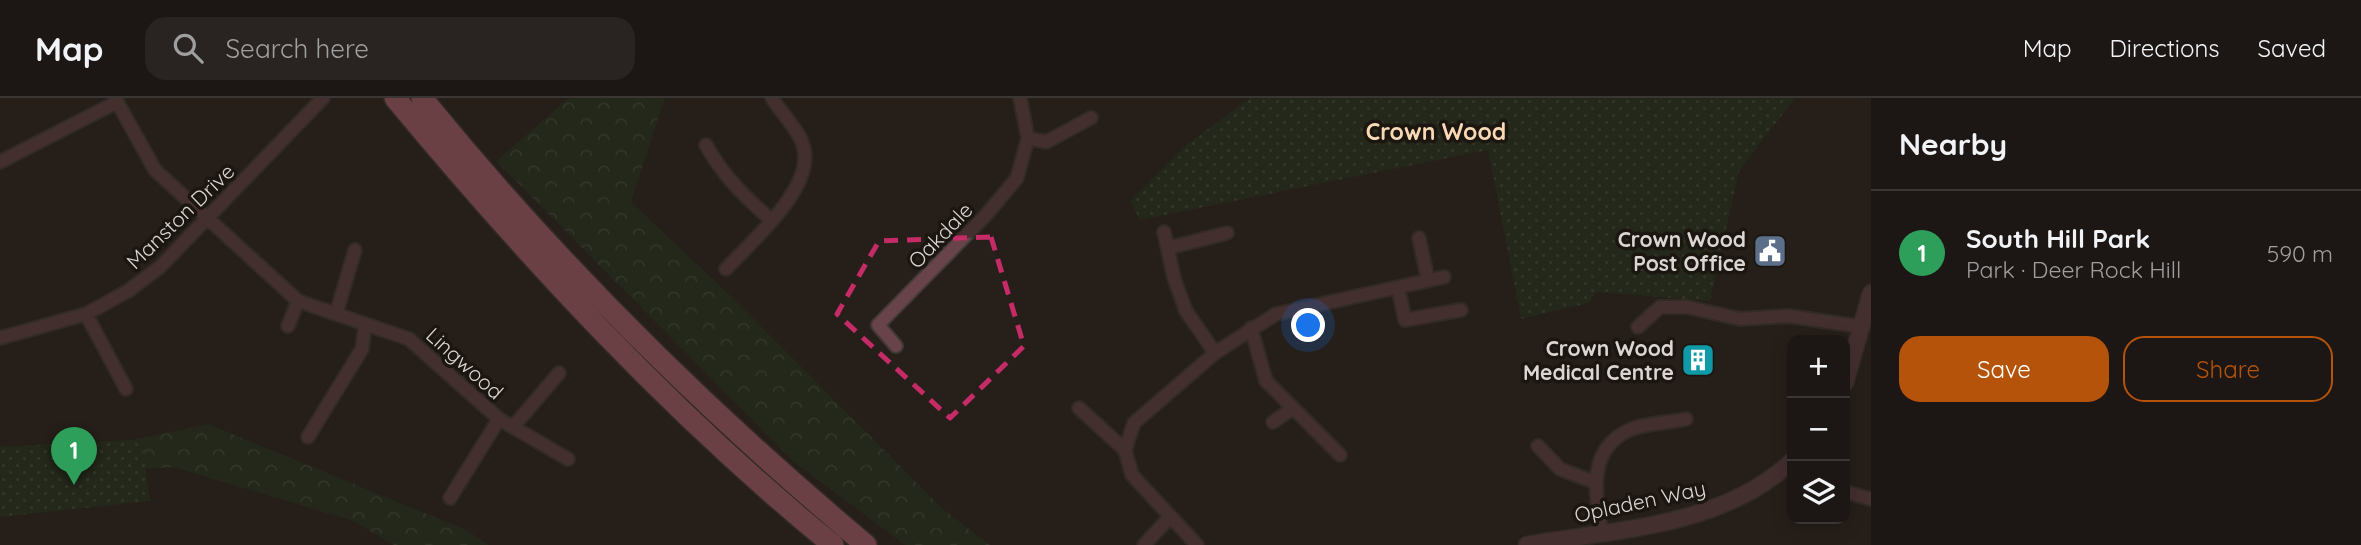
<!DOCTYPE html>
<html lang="en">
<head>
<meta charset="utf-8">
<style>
	body { margin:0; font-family:Quicksand,sans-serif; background:#292422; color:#f1f3f6 }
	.controls { position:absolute; right:21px; bottom:21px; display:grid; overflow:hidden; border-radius:14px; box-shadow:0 4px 18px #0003 }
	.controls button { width:63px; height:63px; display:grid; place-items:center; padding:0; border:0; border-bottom:2px solid #3a3634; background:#1c1714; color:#f1f3f6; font:35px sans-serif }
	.you { position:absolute; left:1309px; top:228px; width:24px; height:24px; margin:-18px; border:5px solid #fff; border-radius:50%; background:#1a73e8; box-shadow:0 0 0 10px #1a73e833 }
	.badge { display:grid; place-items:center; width:46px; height:46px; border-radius:50%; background:#b45309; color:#fff; font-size:23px; font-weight:700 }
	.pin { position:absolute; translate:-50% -58px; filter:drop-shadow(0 2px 4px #0008) }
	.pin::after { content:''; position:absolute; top:37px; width:24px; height:21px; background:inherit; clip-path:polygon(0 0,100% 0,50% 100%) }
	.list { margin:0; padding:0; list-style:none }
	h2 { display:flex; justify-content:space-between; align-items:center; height:91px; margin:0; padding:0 28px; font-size:30px }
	h2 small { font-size:23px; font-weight:400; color:#a09fa0 }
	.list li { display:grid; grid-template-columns:46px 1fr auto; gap:21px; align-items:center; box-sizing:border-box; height:126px; padding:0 28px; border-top:2px solid #3a3634 }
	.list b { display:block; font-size:26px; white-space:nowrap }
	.list p { margin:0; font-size:23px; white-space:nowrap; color:#a09fa0 }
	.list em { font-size:23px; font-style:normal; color:#a09fa0 }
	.actions { display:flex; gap:14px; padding:21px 28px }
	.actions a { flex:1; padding:16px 0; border:2px solid #b45309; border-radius:21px; text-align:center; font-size:24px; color:#b45309 }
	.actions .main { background:#b45309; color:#fff }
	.icon { flex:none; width:38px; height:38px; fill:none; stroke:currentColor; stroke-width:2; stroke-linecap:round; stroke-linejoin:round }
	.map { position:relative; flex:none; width:1871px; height:447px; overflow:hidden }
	header { display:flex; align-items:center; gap:42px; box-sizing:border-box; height:98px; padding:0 35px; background:#1c1714; border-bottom:2px solid #3a3634 }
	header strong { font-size:33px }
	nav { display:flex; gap:38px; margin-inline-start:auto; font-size:24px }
	.search { width:490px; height:63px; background:#292422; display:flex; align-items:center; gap:18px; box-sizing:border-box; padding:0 24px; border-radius:21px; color:#a09fa0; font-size:26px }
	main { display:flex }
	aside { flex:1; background:#1c1714 }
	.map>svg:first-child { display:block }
</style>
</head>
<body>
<header>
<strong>Map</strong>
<div class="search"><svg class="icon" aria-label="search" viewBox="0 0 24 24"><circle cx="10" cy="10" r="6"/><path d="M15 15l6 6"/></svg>Search here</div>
<nav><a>Map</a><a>Directions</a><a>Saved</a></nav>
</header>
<main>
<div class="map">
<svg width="1871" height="447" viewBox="0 0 1871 447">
	<defs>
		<pattern id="forest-crowns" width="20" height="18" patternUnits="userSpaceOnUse" patternTransform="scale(1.75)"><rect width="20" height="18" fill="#21331b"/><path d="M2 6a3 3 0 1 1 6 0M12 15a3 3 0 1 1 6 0" fill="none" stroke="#41503b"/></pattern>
		<pattern id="park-dots" width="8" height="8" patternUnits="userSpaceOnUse" patternTransform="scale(1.75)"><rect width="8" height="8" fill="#21331b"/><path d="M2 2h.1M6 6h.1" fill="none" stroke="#41503b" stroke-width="1.8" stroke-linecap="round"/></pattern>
	</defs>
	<rect width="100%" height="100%" fill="#261f1a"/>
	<path fill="url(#forest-crowns)" d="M569,0h96l-34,104 103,97 210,211 46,35h-85l-112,-84 -297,-300z
		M208,326l258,106 23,15h-95l-43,-25 -178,-53 -173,13v-33l132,-7z"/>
	<path fill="url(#park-dots)" d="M1250,0h545l-56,73 -29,130 -114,-9 -7,11 -68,16 -33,-169 -348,70 -10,-19 56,-56z
		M132,342l10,2 8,59 -150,16v-70z"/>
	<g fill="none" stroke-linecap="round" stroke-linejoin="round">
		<defs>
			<path id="minor" d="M115,0l40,72 143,131 111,38 90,80 69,40
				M1028,40l18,4 45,-24
				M706,47c17,31 39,52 65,75
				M0,64l117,-60
				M1164,134l10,46 12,33 29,42
				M1419,140l9,42
				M1168,150l59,-15
				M726,171c26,-28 87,-80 78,-120 -3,-17 -23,-36 -32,-51
				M1398,189l7,33 56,-10
				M86,216l40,75
				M336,216l19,-64
				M288,228l10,-25
				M1638,229l22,-20h27l53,12 48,-3 75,11
				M1251,230l15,53 74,74
				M0,240l86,-24 42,-23 32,-24 163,-169
				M896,248l-18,-21 108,-110 31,-37 11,-40 -8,-40
				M1079,310l46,42
				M1273,324l19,-13
				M513,329l46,-54
				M308,339l54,-88 3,-24
				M1538,348l22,23 34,13
				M1845,394l26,7
				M450,400l49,-79
				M1602,435c-6,-37 -16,-81 25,-102 16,-8 41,-8 59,-12
				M1144,447l25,-27
				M1197,447l-65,-70 -7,-25 9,-27 81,-70 61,-39 168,-37"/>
			<path id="tertiary" d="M1845,285l26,-90
				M1527,447c90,-16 195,-18 265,-84"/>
			<path id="trunk" d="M395,0c133,160 276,315 438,447
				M422,0c133,164 283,312 444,447"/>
		</defs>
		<use href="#minor" stroke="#3f3934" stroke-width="16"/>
		<use href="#tertiary" stroke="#3f3934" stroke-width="19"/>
		<use href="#trunk" stroke="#3f3934" stroke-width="24"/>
		<use href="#minor" stroke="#684349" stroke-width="12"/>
		<use href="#tertiary" stroke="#684349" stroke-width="16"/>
		<use href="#trunk" stroke="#bc6978" stroke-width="21"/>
	</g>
	<path d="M0 0H1871V447H0ZM991,139l33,109 -74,72 -113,-104 42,-73z" fill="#261f1a" fill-opacity=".55" fill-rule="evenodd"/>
	<path fill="none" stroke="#c42b67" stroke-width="5" stroke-dasharray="14 9" stroke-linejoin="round" d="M991,139l33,109 -74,72 -113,-104 42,-73z"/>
	<defs>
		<symbol id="civic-square" viewBox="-11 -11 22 22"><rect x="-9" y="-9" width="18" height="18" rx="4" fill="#5c6f8a" stroke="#1c1611"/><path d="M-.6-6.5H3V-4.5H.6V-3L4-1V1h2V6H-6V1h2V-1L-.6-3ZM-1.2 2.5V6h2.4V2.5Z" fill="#fff"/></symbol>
		<symbol id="building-square" viewBox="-11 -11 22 22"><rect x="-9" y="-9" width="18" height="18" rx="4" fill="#0f9aa8" stroke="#1c1611"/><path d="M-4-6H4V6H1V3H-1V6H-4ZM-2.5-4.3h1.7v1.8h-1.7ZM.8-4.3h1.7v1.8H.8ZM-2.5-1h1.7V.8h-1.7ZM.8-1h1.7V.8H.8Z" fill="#fff"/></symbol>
	</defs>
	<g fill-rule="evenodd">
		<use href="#civic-square" x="1751" y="134" width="38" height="38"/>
		<use href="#building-square" x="1679" y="243" width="38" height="38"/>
	</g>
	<g text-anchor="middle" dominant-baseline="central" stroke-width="7" stroke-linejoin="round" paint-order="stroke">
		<g font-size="21" fill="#dbd6d3" stroke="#1c1611">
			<text transform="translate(180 118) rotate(-44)">Manston Drive</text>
			<text transform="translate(940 137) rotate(-46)">Oakdale</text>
			<text transform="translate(465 265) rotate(42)">Lingwood</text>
			<text transform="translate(1640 403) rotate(-12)">Opladen Way</text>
		</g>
		<g font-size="21" font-weight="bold" fill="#dbd6d3" stroke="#1c1611" text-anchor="end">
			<text x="1746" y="141">Crown Wood<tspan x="1746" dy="24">Post Office</tspan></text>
			<text x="1674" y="250">Crown Wood<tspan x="1674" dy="24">Medical Centre</tspan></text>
		</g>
		<g font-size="23" font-weight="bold" fill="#f9d8b4" stroke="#1c1611">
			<text x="1436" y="33">Crown Wood</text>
		</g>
	</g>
</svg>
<div class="controls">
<button>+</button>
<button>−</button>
<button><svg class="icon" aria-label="layers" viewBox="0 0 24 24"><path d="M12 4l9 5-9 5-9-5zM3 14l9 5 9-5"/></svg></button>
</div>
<div class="you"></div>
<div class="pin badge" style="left:74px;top:387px;background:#2e9e5b">1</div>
</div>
<aside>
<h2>Nearby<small></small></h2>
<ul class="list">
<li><span class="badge" style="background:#2e9e5b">1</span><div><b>South Hill Park</b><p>Park · Deer Rock Hill</p></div><em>590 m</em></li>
</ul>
<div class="actions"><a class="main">Save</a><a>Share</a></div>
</aside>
</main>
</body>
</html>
